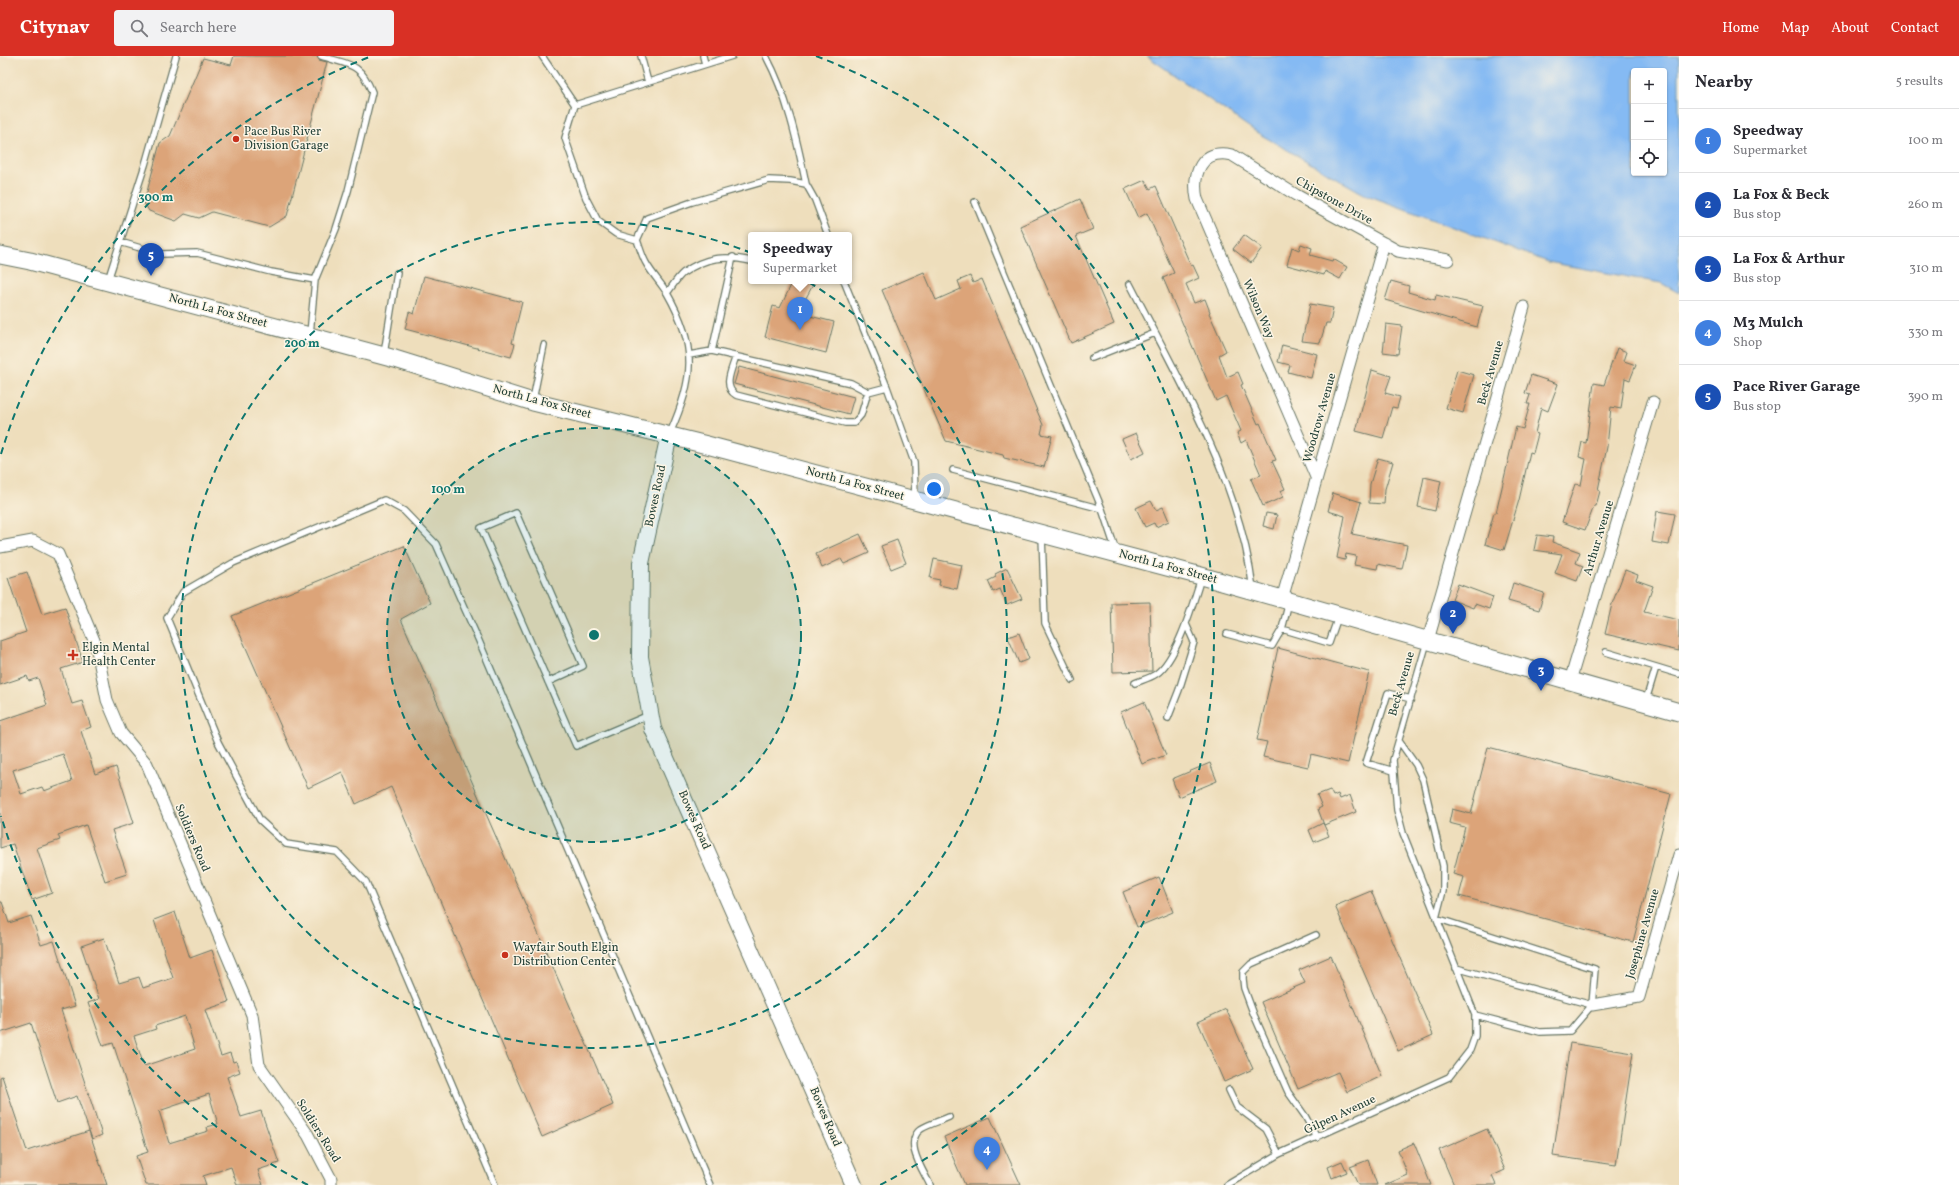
<!DOCTYPE html>
<html lang="en">
<head>
<meta charset="utf-8">
<style>
	body { margin:0; font-family:Vollkorn,serif; background:#f2f2f3; color:#2b2b33 }
	.controls { position:absolute; right:12px; top:12px; display:grid; overflow:hidden; border-radius:4px; box-shadow:0 1px 3px #0004 }
	.controls button { width:36px; height:36px; display:grid; place-items:center; padding:0; border:0; border-bottom:1px solid #e1e1e2; background:#fff; color:#2b2b33; font:20px sans-serif }
	.you { position:absolute; left:934px; top:433px; width:14px; height:14px; margin:-10px; border:3px solid #fff; border-radius:50%; background:#1a73e8; box-shadow:0 0 0 6px #1a73e833 }
	.badge { display:grid; place-items:center; width:26px; height:26px; border-radius:50%; background:#d93025; color:#fff; font-size:13px; font-weight:700 }
	.pin { position:absolute; translate:-50% -33px; filter:drop-shadow(0 1px 2px #0008) }
	.pin::after { content:''; position:absolute; top:21px; width:14px; height:12px; background:inherit; clip-path:polygon(0 0,100% 0,50% 100%) }
	.popup { position:absolute; left:748px; top:176px; width:104px; height:52px; box-sizing:border-box; display:grid; place-content:center; border-radius:4px; background:#fff; filter:drop-shadow(0 1px 3px #0005); font-size:13px; white-space:nowrap; color:#7c7c81 }
	.popup b { font-size:15px; color:#2b2b33 }
	.popup::after { content:''; position:absolute; left:50%; top:100%; margin-left:-8px; border:8px solid transparent; border-top-color:#fff }
	.list { margin:0; padding:0; list-style:none }
	h2 { display:flex; justify-content:space-between; align-items:center; height:52px; margin:0; padding:0 16px; font-size:17px }
	h2 small { font-size:13px; font-weight:400; color:#7c7c81 }
	.list li { display:grid; grid-template-columns:26px 1fr auto; gap:12px; align-items:center; box-sizing:border-box; height:64px; padding:0 16px; border-top:1px solid #e1e1e2 }
	.list b { display:block; font-size:15px; white-space:nowrap }
	.list p { margin:0; font-size:13px; white-space:nowrap; color:#7c7c81 }
	.list em { font-size:13px; font-style:normal; color:#7c7c81 }
	.icon { flex:none; width:22px; height:22px; fill:none; stroke:currentColor; stroke-width:2; stroke-linecap:round; stroke-linejoin:round }
	.map { position:relative; flex:none; width:1679px; height:1129px; overflow:hidden }
	header { display:flex; align-items:center; gap:24px; box-sizing:border-box; height:56px; padding:0 20px; background:#d93025; color:#fff }
	header strong { font-size:19px }
	nav { display:flex; gap:22px; margin-inline-start:auto; font-size:14px }
	.search { width:280px; height:36px; background:#f2f2f3; display:flex; align-items:center; gap:10px; box-sizing:border-box; padding:0 14px; border-radius:4px; color:#7c7c81; font-size:15px }
	main { display:flex }
	aside { flex:1; background:#fff }
	.map>svg:first-child { display:block }
</style>
</head>
<body>
<header>
<strong>Citynav</strong>
<div class="search"><svg class="icon" aria-label="search" viewBox="0 0 24 24"><circle cx="10" cy="10" r="6"/><path d="M15 15l6 6"/></svg>Search here</div>
<nav><a>Home</a><a>Map</a><a>About</a><a>Contact</a></nav>
</header>
<main>
<div class="map">
<svg width="1679" height="1129" viewBox="0 0 1679 1129">
	<rect width="100%" height="100%" fill="#fcf5e5"/>
	<filter id="ink" filterUnits="userSpaceOnUse"><feTurbulence type="fractalNoise" baseFrequency=".025" numOctaves="2"/><feDisplacementMap in="SourceGraphic" scale="8" xChannelSelector="R" yChannelSelector="G"/><feConvolveMatrix kernelMatrix="1 2 1 2 8 2 1 2 1" color-interpolation-filters="sRGB"/></filter>
	<filter id="wash" filterUnits="userSpaceOnUse"><feTurbulence type="fractalNoise" baseFrequency=".012" numOctaves="4" result="noise"/><feDisplacementMap in="SourceGraphic" scale="16" xChannelSelector="R" yChannelSelector="G"/><feGaussianBlur stdDeviation="0.9" result="paint"/><feColorMatrix in="noise" values="0 0 0 0 0 0 0 0 0 0 0 0 0 0 0 0 0 1.4 0 .05"/><feComposite in="paint" operator="in"/></filter>
	<g filter="url(#wash)">
		<rect width="100%" height="100%" fill="#eedebc"/>
		<path fill="#85baf3" stroke="#527c94" fill-rule="evenodd" d="M1147,0h532v237l-18,-10 -113,-21 -184,-68 -108,-62zM1634,15h30v102h-30z"/>
		<g id="blocks">
			<path fill="#dca479" fill-rule="evenodd" d="M234,0h83l2,4 8,2 -40,154 -18,11 -57,-15 -13,6 -14,-4 -9,7 -27,-10 -5,-8 16,-60 10,-7 33,-78 28,7z
				M1145,124l5,9 6,-3 35,80 2,-1 6,13 -13,6 8,19 11,-4 5,13 -1,1 17,38 -7,4 8,22 11,-5 5,12 -2,1 17,39 2,-1 16,37 -4,1 13,28 -5,2 3,6 -20,9 -12,-27 10,-4 -15,-35 -5,3 -4,-10 4,-2 -15,-35 -10,5 -53,-123 11,-5 -27,-60 -9,5 -13,-29z
				M1080,143l13,30 -17,7 38,88 -43,19 -51,-117z
				M1244,179l18,13 -11,15 -18,-14z
				M1301,188l11,4 -2,7 22,6 1,-2 14,8 -7,12 -15,-8 -1,4 -37,-10 5,-18 7,3z
				M924,216l12,28 25,-11 -3,-8 12,-5 3,7 9,-4 61,146 -2,9 11,2 -8,31 -40,-9 -1,-3 -57,-14 -64,-151z
				M424,220l98,26 -10,41 3,1 -4,13 -106,-28 4,-17 5,2z
				M793,225h22l-17,32 36,9 -8,31 -61,-16 8,-31 7,2z
				M1391,225l18,5 -1,6 27,8 1,-5 47,11 -6,21 -92,-27z
				M1310,248l23,4 -3,15h-4l-6,20 -18,-2z
				M1386,268l16,2 -4,28 -15,-2z
				M1282,289l35,9 -6,24 -23,-6 2,-7 -12,-3z
				M1617,292l10,4 -3,9 12,4 -6,15 -5,-2 -4,31 -10,-2 -4,40 -9,43 2,1 -4,15h-2l-9,24 -23,-8 13,-38 6,1 5,-26 -7,-2 3,-15 4,1 8,-60 10,2z
				M739,311l115,30 -5,17 -115,-30z
				M1372,314l19,6 -6,17 15,4 -3,11 -5,-1 -9,31 -27,-7z
				M1457,314l17,5 -11,38 -17,-5z
				M1531,319l27,9 -10,27 -7,-3 -6,25 3,1 -5,19 -3,-1 -11,48 -15,50 -19,-6 9,-31h2l20,-86 7,2 7,-25h-3l3,-9 -5,-2z
				M1136,377l9,19 -14,7 -9,-20z
				M1378,402l15,4 -8,27 -1,15 -15,-1 1,-19z
				M1424,421l17,4 -6,30 -17,-4z
				M1333,437l28,9 -9,32 55,11 -5,24 -24,-5 -1,5 -23,-4 2,-9 -10,-2 -1,6 -8,-2 8,-42 -17,-5z
				M1151,445l5,9 7,-3 6,14 -13,6 -2,-4 -9,4 -9,-19z
				M1657,455l18,3 -6,31 -17,-3z
				M1266,457l11,2 -3,14 -11,-3z
				M860,478l9,19 -25,11 -3,-5 -19,9 -6,-14z
				M1537,479l16,2 -1,5 28,10 -4,11 7,3 -6,15 -22,-8 7,-19 -28,-4z
				M897,484l9,23 -15,6 -10,-23z
				M404,490l26,57 -29,16 212,486 -71,32 -151,-350 -35,17 -14,-32 -34,16 -76,-172z
				M934,503l28,6 -5,24 -18,-4 1,-5 -10,-2z
				M1007,512l15,31 -15,6 -7,-16 -7,3 -5,-11 8,-4 -1,-3z
				M1625,514l13,5 -2,5 17,6 -9,26 35,8v31l-74,-17 7,-30z
				M27,516l15,42 23,-7 18,55 -22,7 11,35 10,-3 9,26 -10,4 14,43 21,-7 18,56 -22,7 15,44 -22,7 -19,-56 -28,10 2,5 -23,8 15,45 -20,7 -19,-56 -13,4v-127l47,-16 -9,-27 -9,3 -2,-5 -27,9v-44l26,-9 -18,-54zM63,698l9,27 -28,10 -2,-4 -21,7 -8,-24z
				M1513,527l31,10 -5,17 -31,-9z
				M1458,528l35,13 -4,12 -14,-5 -2,4 -21,-8z
				M1150,546l2,69 -39,1 -2,-69z
				M1019,577l10,26 -10,4 -11,-26z
				M1278,592l91,24 -21,91 -37,-9 -3,13 -45,-10 4,-15 -10,-2z
				M1144,646l22,53 -24,9 -21,-52z
				M1488,691l183,47 -38,148 -174,-46 5,-19 -11,-3 12,-47 -16,-4 3,-14 19,5z
				M1210,707l7,18 -38,16 -7,-18z
				M1330,734l3,6 5,-2 2,5 10,-4 6,17 -32,13 -6,-16 4,-2 -5,-12z
				M1323,767l6,13 -15,6 -5,-12z
				M1159,821l14,35 -36,15 -14,-35z
				M1371,835l62,144 -35,16 -63,-145z
				M0,846h2l7,21 22,-7 10,29 13,-4 21,65 -14,4 41,125 -10,4 -15,-43 -20,7 -26,-80 -31,10z
				M175,856l15,46 22,-8 17,52 -24,8 16,46 9,-3 3,9 3,-1 4,11 -13,5 14,40 20,-6 18,52 -21,7 5,15h-26l-6,-18 -28,9 3,9h-60l-10,-29 12,-4 -35,-109 -10,3 -15,-43 11,-4 -18,-53 23,-8 15,45 20,-6 4,11 30,-10 -19,-58zM185,960l10,33 -51,17 -10,-30 22,-7 -1,-3zM209,1038l9,30 -11,3 1,4 -39,12 -10,-32z
				M1331,900l51,120 -35,16 -9,-20 -40,17 -37,-87 44,-19 -6,-13z
				M1226,953l27,60 -29,13 -26,-60z
				M1570,987l63,10 -17,112 -63,-9z
				M2,1020l25,75 62,-20 18,54h-107v-108z
				M990,1061l31,68h-56l-21,-48z
				M1487,1073l18,41 -13,6 4,9h-42l-15,-35z
				M1414,1087l17,42h-46l23,-10 -10,-25z
				M1368,1104l9,25h-19l-8,-18z
				M1342,1105l5,11 -15,6 -4,-11z"/>
		</g>
	</g>
	<g filter="url(#ink)">
		<use href="#blocks" fill-opacity="0" stroke="#677564" stroke-width="1"/>
		<g fill="none" stroke-linecap="round" stroke-linejoin="round">
			<defs>
				<path id="lane" d="M542,0l33,49
					M641,0l7,26
					M703,0l2,8
					M766,0c21,39 31,84 40,128
					M975,146l127,307 14,42
					M637,184l-21,-6 -18,-13 -12,-23 -21,-60 10,-33 157,-49
					M120,186l41,12 36,-1 74,19 44,8 -5,54
					M108,224l37,-115 31,-109
					M315,224l21,-51 12,-38 24,-99c-12,-30 -23,-27 -51,-36
					M844,225l43,106 27,75 1,36
					M1130,228c49,96 110,196 123,305
					M667,237c5,-6 10,-15 16,-20 22,-16 42,-18 68,-12
					M712,295l21,-94
					M384,298l13,-81
					M689,299l23,-4 139,32 17,9 19,-5
					M736,300c-4,13 -14,31 0,39l109,28h9l7,-8 7,-23
					M1092,302l63,-25
					M533,344l11,-55
					M670,377c24,-54 28,-86 -3,-140 -6,-10 -15,-19 -21,-30 -4,-7 -6,-15 -9,-23l10,-22 45,-16 77,-22 21,1 16,3 9,16 13,35
					M953,414l149,39
					M1042,479l3,88 27,57
					M1282,573l47,14 9,-26
					M1227,578l45,12 10,-17 7,-27
					M1606,596l50,15 -10,33
					M1656,611l23,7
					M548,626l35,-16 -67,-153 -35,15 95,218 73,-31
					M1135,627c7,-3 15,-5 21,-9 21,-14 37,-71 45,-96
					M1168,662l11,-28 15,-48 -8,-18
					M1399,685l17,24 7,15 20,86v25l-7,27 159,51 -3,36 -22,26 -30,1 -65,-17
					M1394,715l-28,-8 22,-70 23,6
					M1316,879l-65,29 -8,8v7l1,9 10,27 34,77 17,24 12,22
					M1456,912l136,37
					M1229,1034l8,17 29,22 13,25
					M495,1129l-129,-303 -29,-30 -51,-8 -26,-24 -42,-78 -51,-124 16,-26 50,-29 151,-63 20,11 32,33 43,97 231,544
					M930,1129c-7,-15 -27,-43 -9,-56 8,-5 19,-8 28,-12
					M1227,1129l52,-31 170,-77 21,-27 5,-14v-21l-72,-182 -6,-23 -4,-50 34,-118"/>
				<path id="street" d="M1316,421l-119,-278c-5,-25 4,-51 35,-44l64,40 102,56 50,9
					M0,491l33,-6 25,13 38,91 11,55 14,33 26,31 105,251 7,50 49,70 23,44v6
					M1282,543l102,-356
					M1428,584l96,-333
					M1570,625l83,-279
					M1592,949l47,-8 40,-142"/>
				<path id="secondary" d="M669,379l-28,128 -1,94 13,72 201,456"/>
				<path id="primary" d="M0,199l30,6 365,98 138,43 174,43 494,131 478,136"/>
			</defs>
			<use href="#lane" stroke="#677564" stroke-width="8"/>
			<use href="#street" stroke="#677564" stroke-width="13"/>
			<use href="#secondary" stroke="#677564" stroke-width="18"/>
			<use href="#primary" stroke="#677564" stroke-width="19"/>
			<use href="#lane" stroke="#fff" stroke-width="5.5"/>
			<use href="#street" stroke="#fff" stroke-width="11"/>
			<use href="#secondary" stroke="#fff" stroke-width="16"/>
			<use href="#primary" stroke="#fff" stroke-width="17"/>
		</g>
	</g>
	<circle cx="594" cy="579" r="207" fill="#0f766e" fill-opacity=".12"/>
	<g fill="none" stroke="#0f766e" stroke-width="2" stroke-dasharray="7 5">
		<circle cx="594" cy="579" r="207"/>
		<circle cx="594" cy="579" r="413"/>
		<path d="M308 1129A620 620 0 0 1 1 760M1 398A620 620 0 0 1 372 0M816 0A620 620 0 0 1 880 1129"/>
	</g>
	<g fill="#c8321e" stroke="#fcf5e5" stroke-width="1.5">
		<circle cx="236" cy="83" r="4"/>
		<path d="M71 593h4v4h4v4h-4v4h-4v-4h-4v-4h4z"/>
		<circle cx="505" cy="899" r="4"/>
	</g>
	<g text-anchor="middle" dominant-baseline="central" stroke-width="3" stroke-linejoin="round" paint-order="stroke">
		<g font-size="12" fill="#1f3d34" stroke="#fcf5e5" text-anchor="start">
			<text x="244" y="76">Pace Bus River<tspan x="244" dy="14">Division Garage</tspan></text>
			<text x="82" y="592">Elgin Mental<tspan x="82" dy="14">Health Center</tspan></text>
			<text x="513" y="892">Wayfair South Elgin<tspan x="513" dy="14">Distribution Center</tspan></text>
		</g>
		<g font-size="12" fill="#1f3d34" stroke="#fcf5e5">
			<text transform="translate(1334 145) rotate(29)">Chipstone Drive</text>
			<text transform="translate(1258 253) rotate(67)">Wilson Way</text>
			<text transform="translate(218 255) rotate(15)">North La Fox Street</text>
			<text transform="translate(1491 317) rotate(-74)">Beck Avenue</text>
			<text transform="translate(542 346) rotate(15)">North La Fox Street</text>
			<text transform="translate(1320 362) rotate(-74)">Woodrow Avenue</text>
			<text transform="translate(855 428) rotate(15)">North La Fox Street</text>
			<text transform="translate(656 440) rotate(-78)">Bowes Road</text>
			<text transform="translate(1599 482) rotate(-73)">Arthur Avenue</text>
			<text transform="translate(1168 511) rotate(15)">North La Fox Street</text>
			<text transform="translate(1402 628) rotate(-74)">Beck Avenue</text>
			<text transform="translate(694 764) rotate(66)">Bowes Road</text>
			<text transform="translate(192 782) rotate(67)">Soldiers Road</text>
			<text transform="translate(1643 878) rotate(-74)">Josephine Avenue</text>
			<text transform="translate(1340 1059) rotate(-25)">Gilpen Avenue</text>
			<text transform="translate(825 1061) rotate(67)">Bowes Road</text>
			<text transform="translate(318 1075) rotate(58)">Soldiers Road</text>
		</g>
	</g>
	<circle cx="594" cy="579" r="6" fill="#0f766e" stroke="#fcf5e5" stroke-width="2"/>
	<g font-size="12" text-anchor="middle" font-weight="bold" fill="#0f766e" stroke="#fcf5e5" stroke-width="3" stroke-linejoin="round" paint-order="stroke">
		<text x="156" y="145">300 m</text>
		<text x="302" y="291">200 m</text>
		<text x="448" y="437">100 m</text>
	</g>
</svg>
<div class="controls">
<button>+</button>
<button>−</button>
<button><svg class="icon" aria-label="locate" viewBox="0 0 24 24"><circle cx="12" cy="12" r="6"/><path d="M12 2v4M12 18v4M2 12h4M18 12h4"/></svg></button>
</div>
<div class="you"></div>
<div class="pin badge" style="left:800px;top:274px;background:#3f7fe0">1</div>
<div class="popup"><b>Speedway</b>Supermarket</div>
<div class="pin badge" style="left:1453px;top:578px;background:#1a4fb4">2</div>
<div class="pin badge" style="left:1541px;top:635px;background:#1a4fb4">3</div>
<div class="pin badge" style="left:987px;top:1114px;background:#3f7fe0">4</div>
<div class="pin badge" style="left:151px;top:220px;background:#1a4fb4">5</div>
</div>
<aside>
<h2>Nearby<small>5 results</small></h2>
<ul class="list">
<li><span class="badge" style="background:#3f7fe0">1</span><div><b>Speedway</b><p>Supermarket</p></div><em>100 m</em></li>
<li><span class="badge" style="background:#1a4fb4">2</span><div><b>La Fox &amp; Beck</b><p>Bus stop</p></div><em>260 m</em></li>
<li><span class="badge" style="background:#1a4fb4">3</span><div><b>La Fox &amp; Arthur</b><p>Bus stop</p></div><em>310 m</em></li>
<li><span class="badge" style="background:#3f7fe0">4</span><div><b>M3 Mulch</b><p>Shop</p></div><em>330 m</em></li>
<li><span class="badge" style="background:#1a4fb4">5</span><div><b>Pace River Garage</b><p>Bus stop</p></div><em>390 m</em></li>
</ul>
</aside>
</main>
</body>
</html>
